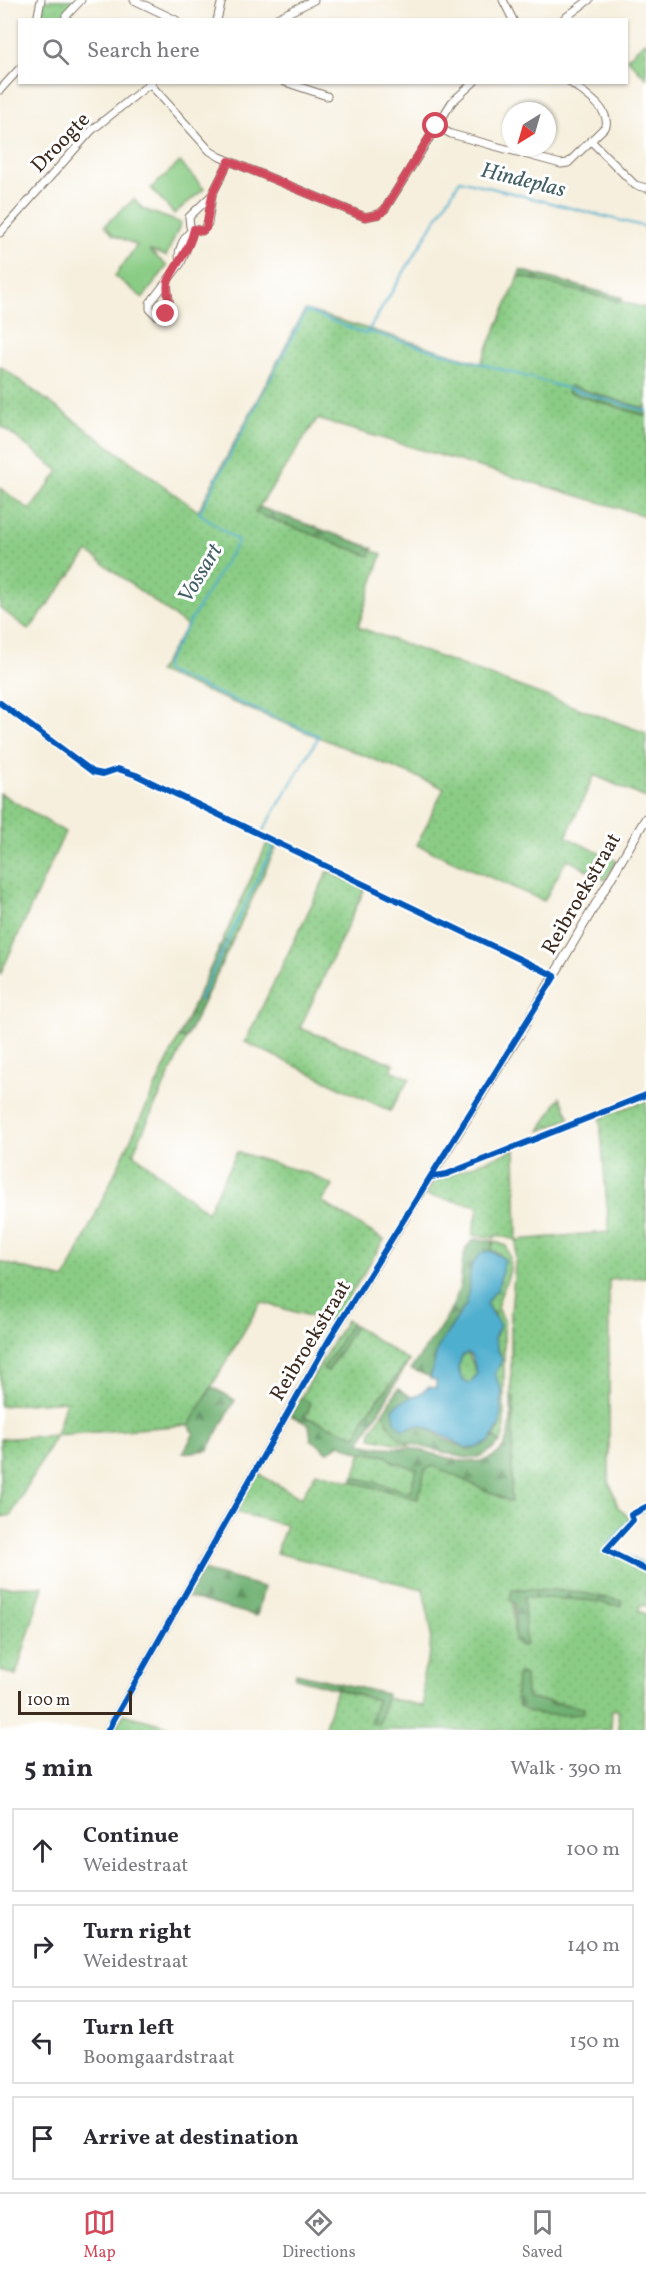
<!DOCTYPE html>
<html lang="en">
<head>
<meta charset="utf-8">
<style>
	body { margin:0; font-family:Vollkorn,serif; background:#f2f2f3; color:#2b2b33 }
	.compass { position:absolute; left:502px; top:102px; width:54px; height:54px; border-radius:50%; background:#fff; box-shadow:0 2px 4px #0004; rotate:217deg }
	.scale { position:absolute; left:18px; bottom:15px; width:114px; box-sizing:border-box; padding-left:6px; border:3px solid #3b2a1e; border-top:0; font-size:16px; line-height:21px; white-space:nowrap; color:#3b2a1e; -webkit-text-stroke:4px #fff; paint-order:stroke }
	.stop { position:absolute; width:18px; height:18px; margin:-14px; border:4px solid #d1495b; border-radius:50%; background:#fff }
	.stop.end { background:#d1495b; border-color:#fff; box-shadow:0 2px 6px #0008 }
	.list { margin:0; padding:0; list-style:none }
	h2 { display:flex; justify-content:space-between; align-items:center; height:78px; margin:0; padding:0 24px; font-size:26px }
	h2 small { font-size:20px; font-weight:400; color:#7c7c81 }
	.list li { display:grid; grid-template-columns:39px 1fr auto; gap:18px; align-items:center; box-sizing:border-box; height:84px; margin:0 12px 12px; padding:0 12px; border:2px solid #e1e1e2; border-radius:0px }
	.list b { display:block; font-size:22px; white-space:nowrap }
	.list p { margin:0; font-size:20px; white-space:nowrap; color:#7c7c81 }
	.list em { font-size:20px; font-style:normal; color:#7c7c81 }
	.icon { flex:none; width:33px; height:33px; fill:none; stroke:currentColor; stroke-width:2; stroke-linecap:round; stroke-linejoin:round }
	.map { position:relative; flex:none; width:646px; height:1730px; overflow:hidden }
	.search { position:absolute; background:#fff; box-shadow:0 2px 4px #0004; left:18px; right:18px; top:18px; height:66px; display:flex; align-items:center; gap:15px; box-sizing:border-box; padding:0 21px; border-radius:0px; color:#7c7c81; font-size:22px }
	.sheet { height:462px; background:#fff }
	nav { display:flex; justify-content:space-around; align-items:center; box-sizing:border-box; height:84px; border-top:2px solid #e1e1e2; background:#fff; font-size:16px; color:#7c7c81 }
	nav a { display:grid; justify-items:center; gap:3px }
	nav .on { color:#d1495b }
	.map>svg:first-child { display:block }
</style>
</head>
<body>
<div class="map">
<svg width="646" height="1730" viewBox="0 0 646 1730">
	<defs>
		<pattern id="grass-dots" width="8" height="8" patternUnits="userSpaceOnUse" patternTransform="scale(1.5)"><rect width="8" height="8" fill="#8acc85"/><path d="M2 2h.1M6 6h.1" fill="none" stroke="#78af72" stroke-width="1.8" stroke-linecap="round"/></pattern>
		<pattern id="forest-firs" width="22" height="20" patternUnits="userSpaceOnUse" patternTransform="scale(1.5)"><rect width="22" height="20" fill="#6fb072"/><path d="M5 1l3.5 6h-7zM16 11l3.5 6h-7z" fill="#5c8f5d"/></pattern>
	</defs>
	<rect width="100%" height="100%" fill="#fff"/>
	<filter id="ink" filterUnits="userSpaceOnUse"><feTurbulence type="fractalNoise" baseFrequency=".0167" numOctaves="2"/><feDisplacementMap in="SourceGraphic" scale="12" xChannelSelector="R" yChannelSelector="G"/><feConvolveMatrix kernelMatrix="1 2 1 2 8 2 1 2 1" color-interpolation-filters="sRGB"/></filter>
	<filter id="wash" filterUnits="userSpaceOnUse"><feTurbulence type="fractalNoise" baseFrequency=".008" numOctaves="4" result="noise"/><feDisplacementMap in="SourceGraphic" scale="24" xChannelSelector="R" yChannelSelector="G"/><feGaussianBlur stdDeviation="1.35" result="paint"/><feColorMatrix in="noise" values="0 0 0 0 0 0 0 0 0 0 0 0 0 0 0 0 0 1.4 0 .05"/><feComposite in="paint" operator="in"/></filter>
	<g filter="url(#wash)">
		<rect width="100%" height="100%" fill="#f6efdd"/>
		<path fill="url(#grass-dots)" stroke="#627b52" stroke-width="1.5" fill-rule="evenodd" d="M44,0h31l-13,16 4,3 2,-2 2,2 -30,1z
			M519,276l127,32v101l-76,-23 -3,6 79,24v100l-329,-97 -62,94 115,43 2,-5 10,3 -24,73 288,106v65l-52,-23 -28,62 51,24 -12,19 -38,-21 -23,42 -127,-56 27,-57 -286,-116 29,-46 -99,-74 -59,78 -29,-22v-120l30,22 29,-39 -59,-46v-59l198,145 107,-201 176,53z
			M0,793l65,39 -65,143z
			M270,837l9,4 -48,103 -8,-4z
			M328,871l37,17 -65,140 94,36 -3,6 19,8 -20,33 -145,-69z
			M179,1037l7,2 -53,114 74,59 30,-60 76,23 20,11 -11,16 62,38 -51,83 -72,-21 -72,123 -133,10 -45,80 -11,2v-78l56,-4 10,-34 -66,5v-144l65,17z
			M560,1097l10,21 -30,13z
			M646,1100v177l-37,3v201l9,26 12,12 -23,28 39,18v41l-6,-1 -1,6 7,3 -3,116h-24l-1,-20h-6l-1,20h-287l12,-41 41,11 -6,23 8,1 7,-26 38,8 -1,-31 7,-23 1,-24 -8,-39 -147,-36 10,-28 -51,-13 22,-39 44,25 15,-26 102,27 7,-29 8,-4 78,35 2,-104h-2v-84l6,-73 -22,-5v3l-23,-3 7,-29 -53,-11 8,-14 81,-32 2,91 92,-8 -9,-114zM512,1589l60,2 50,10 -2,5 -33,-6 -63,-3 -9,44zM517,1675l12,23 47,8 -49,3c-15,-6 -10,-20 -10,-34z
			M494,1241l12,5c12,26 -5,40 -9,62l7,12v114l-4,9 -6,-6 5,-8 3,-37 -7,-18c9,-12 3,-23 -1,-35l4,-8 -4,-18 -7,-4 -2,-5c12,-22 17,-24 15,-50l-9,-3z
			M346,1320l5,3 -27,46 4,2 27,-45 54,35 -44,55 -8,20 -53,-19 -3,-20z
			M468,1353l9,21 -7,9 -8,-3 -4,-12 4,-12z
			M383,1412l9,17 18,17 -39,-8v-7z
			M362,1452l25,4 6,6 24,7 -7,23 -56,-15z
			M43,1586l-27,89 -16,-4v-84z
			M123,1714l59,16h-68z"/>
		<path fill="url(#forest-firs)" stroke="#556d48" stroke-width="1.5" d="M520,270l103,28 -3,4 -101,-26z
			M570,386l76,23v7l-79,-24z
			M259,507l114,41 -3,8 -115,-43z
			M223,940l8,4 -45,95 -7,-2z
			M475,1239l19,2 -3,10 -10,3 -11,26 -3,23 -29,44 -8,30 -19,-8c17,-25 38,-49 48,-79 5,-17 -1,-40 16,-51z
			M351,1323l4,3 -27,45 -5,-2z
			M409,1361l-49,81c15,8 39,4 56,7 29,7 81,31 93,-15 3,-11 2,-25 2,-37h3l-3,105 -78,-36 -8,4 -7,29 -65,-17v-5l57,15 7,-23 -24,-7 -6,-6 -28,-4 -19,-8 -12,8 -17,-13 -2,-14 -19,-10 11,-18 10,7 -6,13 52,19 8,-20z
			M212,1387l23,13 -27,50 -25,3 11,-20 -5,-8z
			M398,1389l17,10 -12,2 7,28 8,-4 6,1c21,15 48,32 70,11l6,6c-26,25 -38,13 -69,6 -27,-7 -37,-7 -48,-37z
			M202,1570l62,17 -7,29 -70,-19z
			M512,1589l60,2 50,10 -2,5 -33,-6 -63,-3 2,48 -4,2 -7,-6v-37l-5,-4z
			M296,1673l91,21 -8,30 -9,-1 7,-23 -82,-22z
			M520,1673l5,2 1,19 3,4 55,10 -1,6c-17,1 -54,5 -65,-10 -4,-6 -1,-21 -1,-29z"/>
		<path fill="#8acc85" stroke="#627b52" stroke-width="1.5" d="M646,41v37l-19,-20z
			M180,162l24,27 -30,25 -23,-26z
			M134,199l9,10 38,14 -15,33 -17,-6 18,16 -24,32 -28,-22 22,-31 -24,-10 -8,-10z"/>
		<path fill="#50afcf" stroke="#466c76" stroke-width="1.5" fill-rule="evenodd" d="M491,1251l14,8 -8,33h-3l-8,12 14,21 -6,14 8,21 -7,14 7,18 -2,33 -11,17 -13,6h-9l-43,-22 -6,-1 -15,5 -8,-9 -2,-12c9,-12 25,-10 35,-22l8,1v-8l-6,-1 8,-32 29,-44 4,-37 10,-13zM468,1353l4,3 5,18 -7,9 -8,-3 -4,-12 4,-12z"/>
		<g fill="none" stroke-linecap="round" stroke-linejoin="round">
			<path stroke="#50afcf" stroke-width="2" d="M368,331l92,-151 186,47
				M199,1000l74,-153 -13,-11 59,-100 -147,-62 -7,-4 1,-8 72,-121 -39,-28 107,-202 60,23 1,-3 279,80
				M646,1509l-15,9 -24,28 39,19"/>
		</g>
	</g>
	<g filter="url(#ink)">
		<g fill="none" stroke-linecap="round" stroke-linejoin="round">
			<defs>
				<path id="minor" d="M134,0l42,20
					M503,0l10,20
					M66,16l15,-16
					M37,20l4,-20
					M217,20l5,-20
					M273,20l41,-20
					M562,20l27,-20
					M285,82l42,14
					M150,84l60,67 10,6 145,60 14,-3 6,-5 67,-107 22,-20
					M0,90l20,-22
					M436,126l15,8 110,30 7,-1 38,-37c4,-18 -23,-33 -36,-44
					M591,141l44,44 11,3
					M194,229l-4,-2 -1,-10 23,-22 17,-34
					M0,233l92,-103 60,-48
					M181,263c-6,-10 3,-28 13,-34l8,2 6,-8 4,-28
					M167,284l3,24 -4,6 -10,1 -6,-6v-6l31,-40 13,-34
					M431,1177l16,-3 199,-79"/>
				<path id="tertiary" d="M108,1730l221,-390 189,-303 128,-219"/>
			</defs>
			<use href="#minor" stroke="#7c6f61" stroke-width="9"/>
			<use href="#tertiary" stroke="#7c6f61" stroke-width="10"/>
			<use href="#minor" stroke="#fff" stroke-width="7"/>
			<use href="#tertiary" stroke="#fff" stroke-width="8"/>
			<defs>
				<path id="cycleway" d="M0,703l93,69 10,2 15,-5 18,6 419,201 -226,364 -221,390
					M431,1177l16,-3 199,-79
					M646,1507l-15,8 2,5 -27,30 40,20"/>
			</defs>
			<use href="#cycleway" stroke="#fff" stroke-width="10"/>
			<use href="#cycleway" stroke="#0057b8" stroke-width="6"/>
		</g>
	</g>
	<g fill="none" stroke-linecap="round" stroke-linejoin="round" filter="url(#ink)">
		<path stroke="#d1495b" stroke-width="8" d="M166,314c7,-10 -1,-23 2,-32 7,-18 22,-32 26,-53l8,2 4,-3 6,-33 17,-34 136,56 15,-3 5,-5 51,-83"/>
	</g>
	<g text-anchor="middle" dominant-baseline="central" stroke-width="6" stroke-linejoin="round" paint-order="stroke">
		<g font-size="21" fill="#3b2a1e" stroke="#fff">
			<text transform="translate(61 143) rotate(-46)">Droogte</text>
			<text transform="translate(582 894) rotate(-60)">Reibroekstraat</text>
			<text transform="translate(311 1341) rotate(-59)">Reibroekstraat</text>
		</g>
		<g font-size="22" font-style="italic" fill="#435f65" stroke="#fff">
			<text transform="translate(523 181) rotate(14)">Hindeplas</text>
			<text transform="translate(201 574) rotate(-59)">Vossart</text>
		</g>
	</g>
</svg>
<svg class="compass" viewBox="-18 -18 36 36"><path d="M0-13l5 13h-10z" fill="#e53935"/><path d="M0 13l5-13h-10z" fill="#7c7c81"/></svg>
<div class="scale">100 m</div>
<div class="stop" style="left:436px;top:126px"></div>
<div class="stop end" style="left:166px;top:314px"></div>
<div class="search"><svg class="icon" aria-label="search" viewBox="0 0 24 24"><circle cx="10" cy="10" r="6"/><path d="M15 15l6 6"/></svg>Search here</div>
</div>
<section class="sheet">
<h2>5 min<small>Walk · 390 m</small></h2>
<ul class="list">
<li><svg class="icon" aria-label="ahead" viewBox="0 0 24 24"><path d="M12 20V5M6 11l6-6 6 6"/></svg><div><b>Continue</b><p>Weidestraat</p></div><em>100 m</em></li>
<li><svg class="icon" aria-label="right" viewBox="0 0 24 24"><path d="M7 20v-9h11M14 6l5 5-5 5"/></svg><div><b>Turn right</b><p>Weidestraat</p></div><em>140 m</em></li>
<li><svg class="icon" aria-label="left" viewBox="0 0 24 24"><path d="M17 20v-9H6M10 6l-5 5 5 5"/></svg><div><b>Turn left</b><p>Boomgaardstraat</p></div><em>150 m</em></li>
<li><svg class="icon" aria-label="arrive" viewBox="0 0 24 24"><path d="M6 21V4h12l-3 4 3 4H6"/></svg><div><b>Arrive at destination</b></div></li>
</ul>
</section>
<nav>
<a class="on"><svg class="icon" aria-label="map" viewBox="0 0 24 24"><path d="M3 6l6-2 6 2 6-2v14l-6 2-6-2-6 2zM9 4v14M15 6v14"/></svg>Map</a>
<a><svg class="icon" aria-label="directions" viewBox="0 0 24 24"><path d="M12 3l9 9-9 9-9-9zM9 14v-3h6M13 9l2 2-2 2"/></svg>Directions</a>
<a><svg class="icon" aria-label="saved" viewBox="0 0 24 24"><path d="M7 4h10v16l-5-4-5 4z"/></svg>Saved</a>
</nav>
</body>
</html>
